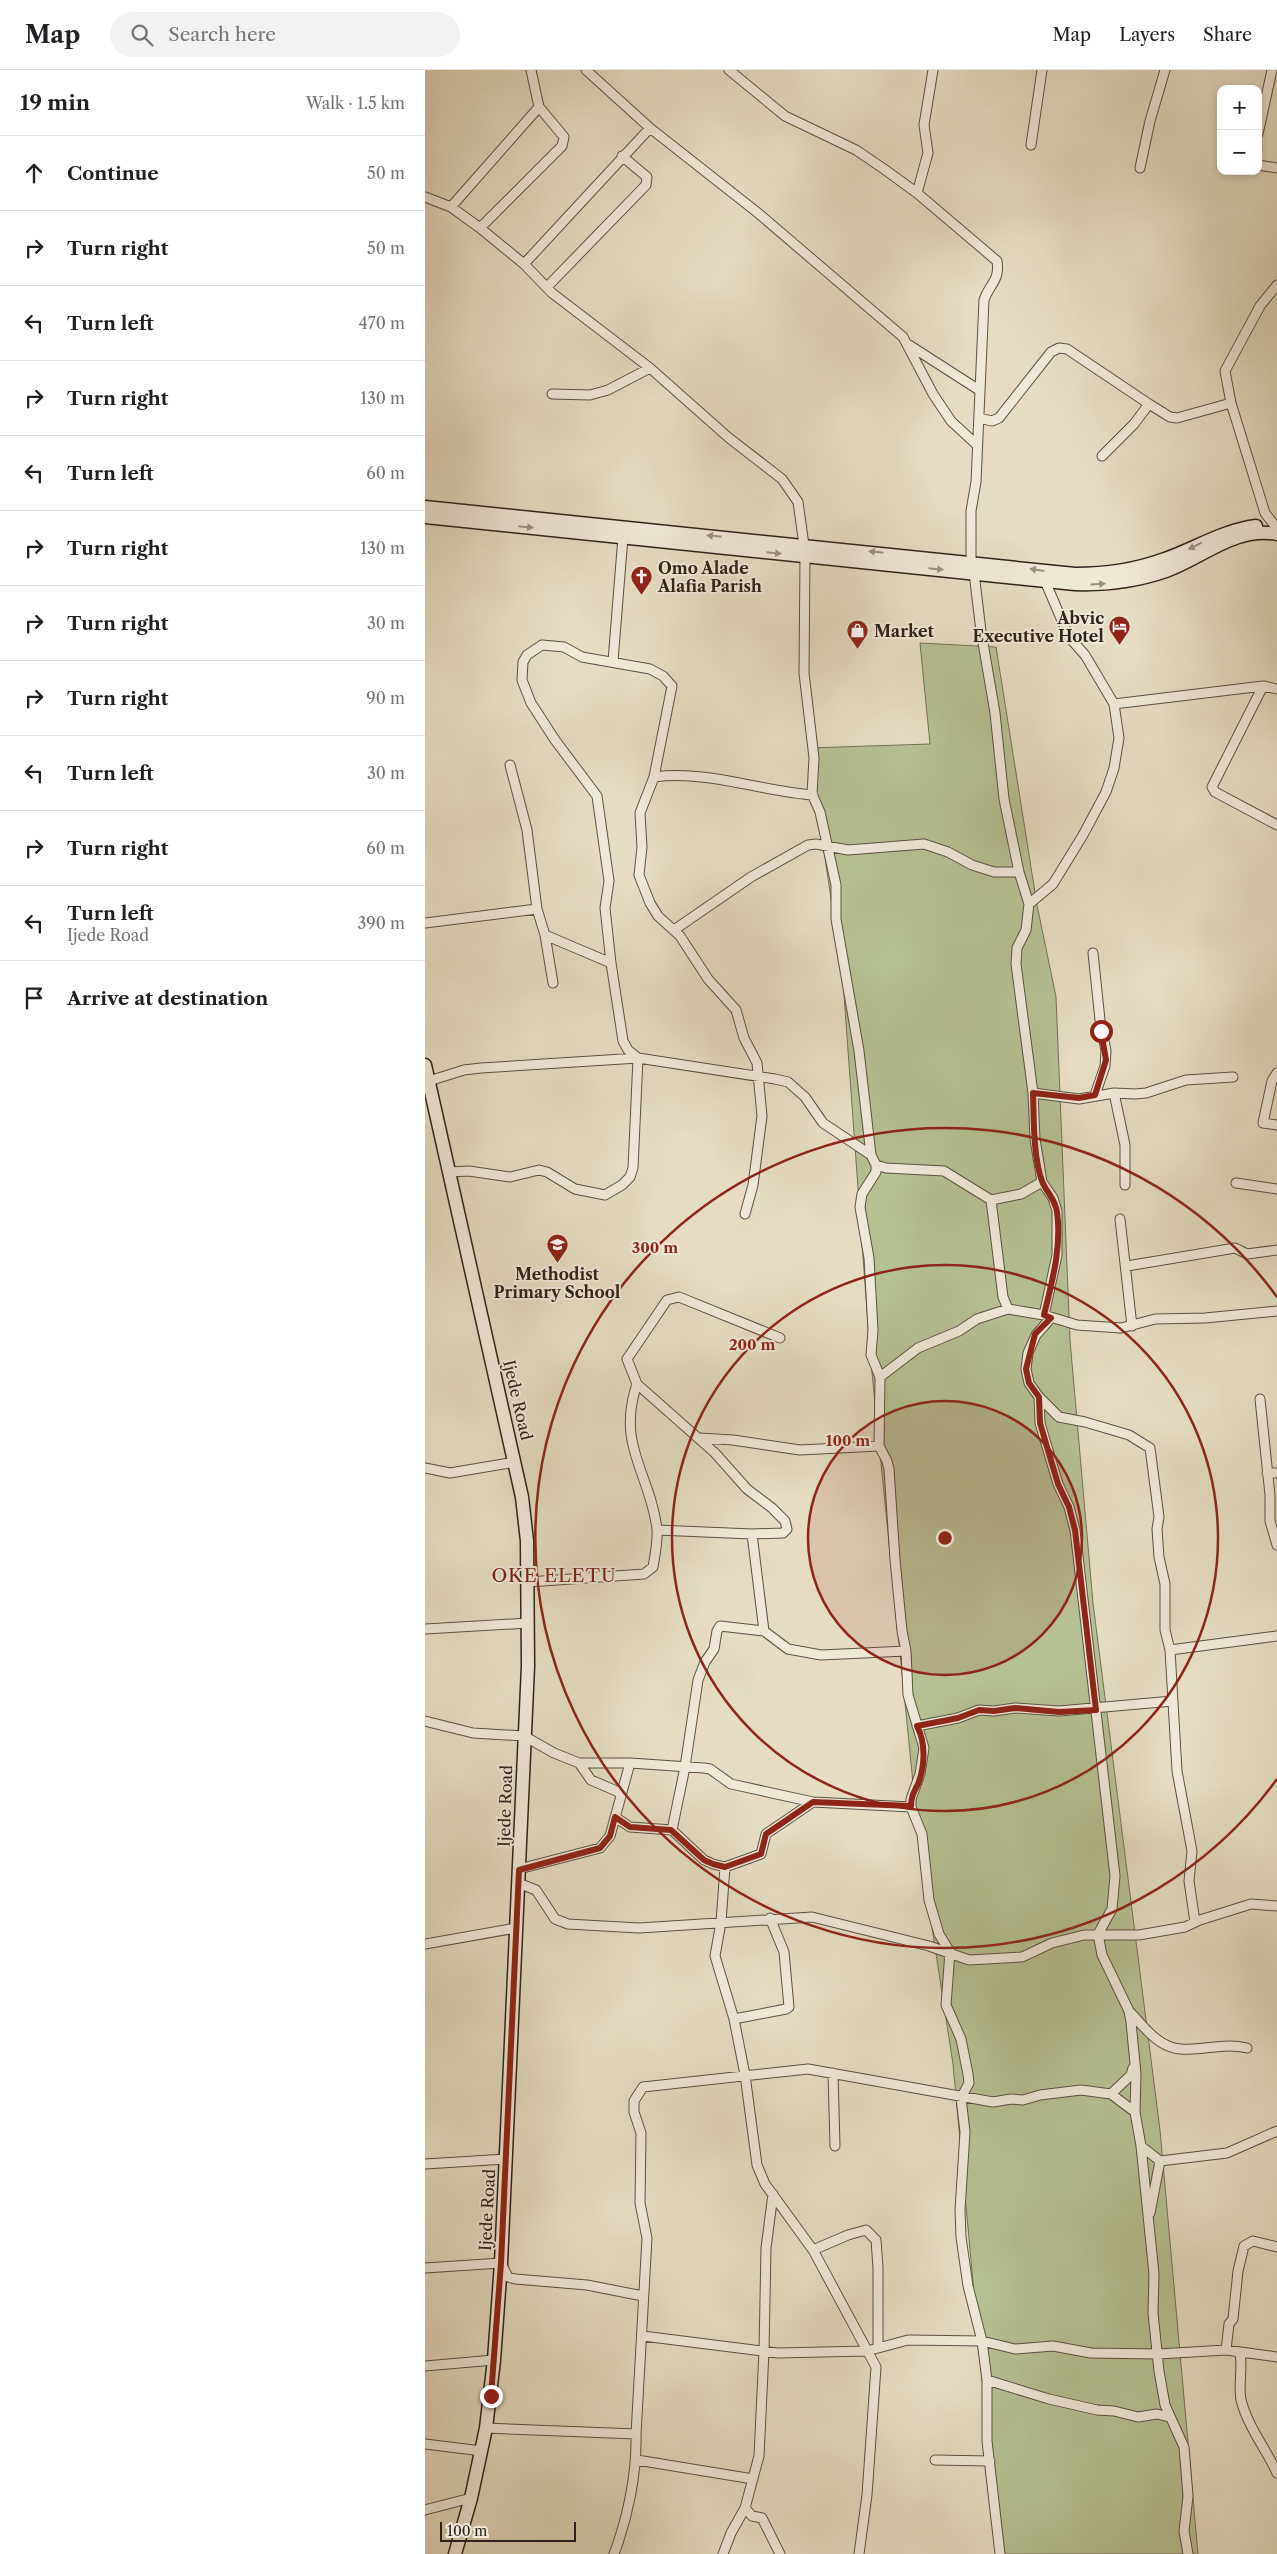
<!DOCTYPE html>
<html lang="en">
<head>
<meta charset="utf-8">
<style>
	body { margin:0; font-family:"Libre Caslon Text",serif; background:#f2f2f2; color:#202124 }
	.controls { position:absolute; right:15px; top:15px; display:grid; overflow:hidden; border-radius:10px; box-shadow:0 2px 8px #0003 }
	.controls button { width:45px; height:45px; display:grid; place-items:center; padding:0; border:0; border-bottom:1px solid #e0e0e0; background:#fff; color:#202124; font:25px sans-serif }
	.scale { position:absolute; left:15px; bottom:12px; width:136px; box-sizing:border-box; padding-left:5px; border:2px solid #2f2218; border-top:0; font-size:14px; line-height:18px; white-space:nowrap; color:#2f2218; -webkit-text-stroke:4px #eee8d7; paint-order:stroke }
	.stop { position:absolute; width:15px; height:15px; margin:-11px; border:4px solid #8f2418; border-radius:50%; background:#fff }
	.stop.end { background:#8f2418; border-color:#fff; box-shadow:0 1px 5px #0008 }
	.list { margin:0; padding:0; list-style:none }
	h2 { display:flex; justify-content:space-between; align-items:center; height:65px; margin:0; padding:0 20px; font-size:21px }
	h2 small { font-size:16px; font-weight:400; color:#757577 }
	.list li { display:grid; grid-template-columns:32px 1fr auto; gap:15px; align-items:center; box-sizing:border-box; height:75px; padding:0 20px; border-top:1px solid #e0e0e0 }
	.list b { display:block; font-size:19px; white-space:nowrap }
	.list p { margin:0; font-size:16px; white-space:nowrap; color:#757577 }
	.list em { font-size:16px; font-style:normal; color:#757577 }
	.icon { flex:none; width:28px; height:28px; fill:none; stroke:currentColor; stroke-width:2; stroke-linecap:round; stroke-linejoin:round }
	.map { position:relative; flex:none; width:852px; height:2484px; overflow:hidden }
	header { display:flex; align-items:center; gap:30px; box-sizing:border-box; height:70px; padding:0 25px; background:#fff; border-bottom:1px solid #e0e0e0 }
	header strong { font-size:24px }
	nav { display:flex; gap:28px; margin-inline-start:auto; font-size:18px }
	.search { width:350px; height:45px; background:#f2f2f2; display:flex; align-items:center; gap:12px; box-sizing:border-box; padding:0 18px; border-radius:28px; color:#757577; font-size:19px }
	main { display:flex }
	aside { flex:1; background:#fff }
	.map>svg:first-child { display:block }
</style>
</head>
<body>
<header>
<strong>Map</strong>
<div class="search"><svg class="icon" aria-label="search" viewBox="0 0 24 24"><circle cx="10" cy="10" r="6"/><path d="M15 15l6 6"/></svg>Search here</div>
<nav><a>Map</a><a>Layers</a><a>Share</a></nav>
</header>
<main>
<aside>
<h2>19 min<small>Walk · 1.5 km</small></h2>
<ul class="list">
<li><svg class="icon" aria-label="ahead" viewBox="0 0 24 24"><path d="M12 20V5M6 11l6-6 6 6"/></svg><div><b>Continue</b></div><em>50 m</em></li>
<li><svg class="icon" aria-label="right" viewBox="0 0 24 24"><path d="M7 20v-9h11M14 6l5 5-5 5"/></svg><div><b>Turn right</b></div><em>50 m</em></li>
<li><svg class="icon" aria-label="left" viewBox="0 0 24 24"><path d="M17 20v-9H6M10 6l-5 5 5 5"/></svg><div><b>Turn left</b></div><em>470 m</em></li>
<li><svg class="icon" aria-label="right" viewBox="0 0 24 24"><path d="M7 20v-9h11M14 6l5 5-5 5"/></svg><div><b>Turn right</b></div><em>130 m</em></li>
<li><svg class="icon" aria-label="left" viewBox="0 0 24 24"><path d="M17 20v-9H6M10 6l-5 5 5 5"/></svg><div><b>Turn left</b></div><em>60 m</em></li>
<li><svg class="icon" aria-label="right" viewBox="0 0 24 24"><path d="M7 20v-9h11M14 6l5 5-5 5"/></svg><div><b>Turn right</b></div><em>130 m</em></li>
<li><svg class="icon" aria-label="right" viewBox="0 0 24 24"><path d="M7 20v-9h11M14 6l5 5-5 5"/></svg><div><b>Turn right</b></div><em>30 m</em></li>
<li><svg class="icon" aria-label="right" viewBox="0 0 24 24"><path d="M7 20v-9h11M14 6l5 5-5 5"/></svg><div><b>Turn right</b></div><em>90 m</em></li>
<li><svg class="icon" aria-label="left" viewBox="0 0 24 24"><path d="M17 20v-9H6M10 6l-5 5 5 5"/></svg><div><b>Turn left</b></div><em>30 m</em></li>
<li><svg class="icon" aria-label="right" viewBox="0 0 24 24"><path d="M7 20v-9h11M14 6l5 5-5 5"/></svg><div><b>Turn right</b></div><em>60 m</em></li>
<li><svg class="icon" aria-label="left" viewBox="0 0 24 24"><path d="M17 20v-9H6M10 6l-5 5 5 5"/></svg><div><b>Turn left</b><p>Ijede Road</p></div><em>390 m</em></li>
<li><svg class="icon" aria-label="arrive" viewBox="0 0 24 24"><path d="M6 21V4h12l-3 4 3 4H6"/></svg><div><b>Arrive at destination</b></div></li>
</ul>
</aside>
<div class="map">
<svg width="852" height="2484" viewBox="0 0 852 2484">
	<rect width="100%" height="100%" fill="#e5dcc1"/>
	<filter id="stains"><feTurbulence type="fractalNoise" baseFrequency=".004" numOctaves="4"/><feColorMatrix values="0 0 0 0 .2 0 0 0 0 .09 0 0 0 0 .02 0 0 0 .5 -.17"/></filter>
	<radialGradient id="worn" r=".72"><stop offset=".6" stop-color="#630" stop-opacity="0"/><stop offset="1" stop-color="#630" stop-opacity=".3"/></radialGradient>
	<path fill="#b5c093" stroke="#727156" d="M495,573l76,4 41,258 19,92 14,343 23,263 67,527 38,424h-200l-45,-490 -34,-221 -49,-490 -27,-372 -34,-233 121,-4z"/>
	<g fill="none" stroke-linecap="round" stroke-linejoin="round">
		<defs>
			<path id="street" d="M161,0l64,58 108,85 145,124 30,57 18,27 26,24
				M304,0l56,46 71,34 28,19 33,24 80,68c3,20 -7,22 -13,39l-8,182 -5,29v51
				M833,64l14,-64
				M606,75l11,-75
				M833,95l19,3
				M715,98l10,-47 15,-51
				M492,123l11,-40 -4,-28 9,-55
				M0,127l26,10 29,21 44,36 28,29 98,75 79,70 53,41 16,23 6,43
				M26,137l88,-100 -8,-37
				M55,158l82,-82 2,-9 -25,-30
				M99,194l126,-136
				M122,217l99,-102 1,-8 -25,-21
				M484,275l70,45
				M127,324l38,1 18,-5 42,-22
				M554,348l13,3 7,-3 52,-66 8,-4 8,1 82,55
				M677,386l32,-32 15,-20 21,13 7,1 54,-15
				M850,456l-10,-13 -34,-110 -6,-32 35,-65 17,-21
				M380,486l-1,117 10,85 -2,36 8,18 16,73v34l23,132 12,104
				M549,503l7,58 14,82 9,86 15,73 10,32 -3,26 -9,18 -1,16 17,129 2,46 7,43 11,16 4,13v44l-13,60
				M188,591l10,-124
				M852,619l-14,-3 -51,101 3,5 62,33
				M689,634l149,-18
				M85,695l17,65 10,79 8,26 8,48
				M229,707c54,-7 106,14 159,18
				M604,834l24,-20 30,-49 23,-43 8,-24 5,-30 -5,-34 -29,-49 -16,-18 -24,-56
				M0,853l112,-14
				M249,860l77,-53 57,-32 8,-1 32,6 76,-6 24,8 24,13 22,7h25
				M120,865l66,28
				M668,883l7,67 6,31 -1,15 -10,29
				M852,1003l-5,8 -9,42 14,2
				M4,1011l35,-11 17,-2 157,-10 137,21 13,3 17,15 18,26 48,32 5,10v7l-14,22 -2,13 9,51 4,72 -2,25 9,22 -1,69 8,15 2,8 6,91 7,71 4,20 2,44 16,53 -4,26 -9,25v8l11,27 7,66 10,34 11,18 -4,53 15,34 7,35 1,9 -8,15 4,34 -5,78 1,27 7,49 14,55 5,39v61l13,113
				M608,1023l46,6 35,-6 21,1 11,-1 40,-13 47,-3
				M689,1023l11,52v40
				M451,1095l10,3 58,3 47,29 30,-6 21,-12
				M24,1102l20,-1 41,6 29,-7 8,2 28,17 30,6 17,-10 8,-8 3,-9 5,-110 -10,-8 -5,-9 -12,-78 -6,-55 4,-27 -12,-85 -42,-56 -24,-37 -9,-23 1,-18 4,-7 15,-10 22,2 18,10 68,12 13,7 9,10 -18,91 -14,36 2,34 -3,28 11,28 8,13 22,20 28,43 28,31 8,28 13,25 5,53 -9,69 -8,29
				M811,1113l41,6
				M566,1130l12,97 5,12
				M695,1149l12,107
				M702,1196l108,-18 12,6 30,-4
				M626,1248l-15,17 -8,18 -2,16 3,14 10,14 1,26 18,61 11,23 6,23 40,346 -3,33 -14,25 4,21 27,56 2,11 5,52 -1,38 6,34 13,128 -1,39 6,58 6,34 19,42 4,49 -4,35 4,23
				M455,1307l38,-29 41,-17 18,-12 31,-10 36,6 33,10 44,3 34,-9 50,-1 72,-7
				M614,1327l20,20 26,5 44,13 21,13 9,69 -2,12 2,28 6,27v46l5,20 7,121 15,80 -3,30 6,41
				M835,1329l10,96v26l7,24
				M275,1368l33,2 67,10 79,-4
				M0,1398l25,5 65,-11
				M842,1403h10
				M232,1460l95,4 31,-1 4,-4 -2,-8 -13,-13 -25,-19 -32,-36 -78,-69 -10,-25 40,-59 12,-3 101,41
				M327,1464l12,97
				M103,1512l116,-8 9,-7c2,-12 5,-26 4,-38 -7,-56 -41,-84 -20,-145
				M0,1559l103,-6
				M745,1580l107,-14
				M0,1651l48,12 51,3 30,17 25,10h51l74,5 6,1 21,15 82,18 98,5
				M492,1656l41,-8 21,-8 15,1 21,-3 44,3 114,-10
				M154,1693l12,17 30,13
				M190,1747l15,10 42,3 32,30 9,4 12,3 36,-13 5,-20 47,-32
				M247,1760l13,-63 13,-87 7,-18 9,-13 3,-18 3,-5 44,5 24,18 33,6 85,-4
				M300,1797l-4,55 -6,34 19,63 11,56 12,90 8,19 48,66 63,117 -9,128 -8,59
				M94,1799l81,-21 10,-12 20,-73
				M93,1813l18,7 19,29 13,5 71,4 173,-11 117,29 40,14 53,-3 30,-14 32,-8h55l46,-8 15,-7 51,-16 26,2
				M0,1874l91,-16
				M706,1943c13,14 28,35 50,36 23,2 43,-7 66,-1
				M309,1949l52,-10 3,-2 -5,-55 -14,-34
				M408,2003l2,73
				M686,2024l24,18
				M716,2076l19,15
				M0,2094l81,-5
				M725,2143l10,-52 67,-8 50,-22
				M388,2180l35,-15 18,-5 10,10 2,28v79
				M0,2198l76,-5 7,14 7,2 72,6 56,11
				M218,2266l135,17 89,-2 41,-11 74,1 33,8 38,-3 38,7 67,1 68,-4 51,7
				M801,2280l3,-26 4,-5 5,-48 6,-25 9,-5 24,6
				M815,2284c3,15 -2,31 1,46 7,27 25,49 36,73
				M0,2296l69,-6
				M562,2310l62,19 48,11 17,1 24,6 19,-3 12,3
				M61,2358l150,6
				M0,2374l57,7
				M212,2390l116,19
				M510,2390l55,1
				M320,2438l7,8 10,2 18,36
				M0,2440l46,-12
				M189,2484c14,-37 23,-81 22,-120l11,-196 -7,-35 1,-70 -7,-21v-11l9,-14 165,-18 185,33 18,-3 12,1 17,-5 41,-5 30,4 20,-19 2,-7
				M298,2484l8,-21 14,-25 14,-52 5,-105 2,-103 7,-54"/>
			<path id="secondary" d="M0,437l650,67c29,0 59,-4 87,-14 33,-11 58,-29 94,-34
				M0,447l650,67c31,1 62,-3 91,-13 36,-13 70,-45 111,-37
				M0,995l97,432 5,44 1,125 -27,597 -7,97 -8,68 -15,70 -16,56"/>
		</defs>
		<use href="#street" stroke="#5c5042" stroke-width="11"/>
		<use href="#secondary" stroke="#2f2218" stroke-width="15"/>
		<use href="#street" stroke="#eee8d7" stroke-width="9"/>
		<use href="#secondary" stroke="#eee8d7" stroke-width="12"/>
	</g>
	<defs><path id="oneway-solid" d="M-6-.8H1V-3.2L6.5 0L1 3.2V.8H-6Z" transform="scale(1.25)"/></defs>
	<g fill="#988f81">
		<use href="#oneway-solid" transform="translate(101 457) rotate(6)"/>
		<use href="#oneway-solid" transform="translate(289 466) rotate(-174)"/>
		<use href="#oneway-solid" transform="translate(770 476) rotate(154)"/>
		<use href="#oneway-solid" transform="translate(451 482) rotate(-174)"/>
		<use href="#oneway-solid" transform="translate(349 483) rotate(6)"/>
		<use href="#oneway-solid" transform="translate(511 499) rotate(6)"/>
		<use href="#oneway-solid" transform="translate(612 500) rotate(-172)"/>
		<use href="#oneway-solid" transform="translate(673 514) rotate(-4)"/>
	</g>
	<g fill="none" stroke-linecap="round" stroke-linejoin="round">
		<path stroke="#8f2418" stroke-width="6" d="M66,2326l10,-133 18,-393 81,-22 10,-12 5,-19 15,10 41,3 33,30 9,4 12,3 36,-13 5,-20 47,-32 98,4c0,-9 3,-14 7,-22 7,-18 8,-41 -1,-58l41,-8 21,-8 15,1 21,-3 44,4 37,-2 -21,-180 -6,-23 -11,-23 -18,-61 -1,-26 -10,-14 -3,-14 9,-35 16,-16 -7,-3c8,-33 18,-69 13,-103 -2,-14 -11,-20 -15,-31 -9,-25 -8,-61 -9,-88l46,5 16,-3 11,-35 -5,-29"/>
	</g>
	<circle cx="520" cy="1468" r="137" fill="#8f2418" fill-opacity=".12"/>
	<g fill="none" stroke="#8f2418" stroke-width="2.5">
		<circle cx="520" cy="1468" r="137"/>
		<circle cx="520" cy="1468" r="273"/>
		<path d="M852 1709A410 410 0 1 1 852 1227"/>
	</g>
	<defs>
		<symbol id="church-pin" viewBox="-11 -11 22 30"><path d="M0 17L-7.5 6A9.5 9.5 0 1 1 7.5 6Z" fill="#8f2418" stroke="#eee8d7"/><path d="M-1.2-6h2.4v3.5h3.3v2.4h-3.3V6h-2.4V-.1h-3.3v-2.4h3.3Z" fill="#fff"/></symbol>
		<symbol id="hotel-pin" viewBox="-11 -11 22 30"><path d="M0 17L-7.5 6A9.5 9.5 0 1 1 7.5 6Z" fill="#8f2418" stroke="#eee8d7"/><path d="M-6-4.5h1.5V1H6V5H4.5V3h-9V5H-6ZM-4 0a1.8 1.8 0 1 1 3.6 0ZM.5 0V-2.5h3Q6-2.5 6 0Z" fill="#fff"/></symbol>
		<symbol id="shop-pin" viewBox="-11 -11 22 30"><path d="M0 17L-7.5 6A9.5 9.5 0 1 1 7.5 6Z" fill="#8f2418" stroke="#eee8d7"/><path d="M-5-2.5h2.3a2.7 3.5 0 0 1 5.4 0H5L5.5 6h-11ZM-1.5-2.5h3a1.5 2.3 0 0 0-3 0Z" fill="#fff"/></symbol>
		<symbol id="school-pin" viewBox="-11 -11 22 30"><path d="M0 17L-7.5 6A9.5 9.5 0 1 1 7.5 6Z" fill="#8f2418" stroke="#eee8d7"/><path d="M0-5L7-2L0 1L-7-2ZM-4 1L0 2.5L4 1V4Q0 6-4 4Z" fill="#fff"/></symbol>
	</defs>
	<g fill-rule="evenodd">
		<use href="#church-pin" x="204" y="494" width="25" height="34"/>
		<use href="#hotel-pin" x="682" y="544" width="25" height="34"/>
		<use href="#shop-pin" x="420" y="548" width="25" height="34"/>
		<use href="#school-pin" x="120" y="1162" width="25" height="34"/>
	</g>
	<g text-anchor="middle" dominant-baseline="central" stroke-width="4" stroke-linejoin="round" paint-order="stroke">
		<g font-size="16" font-weight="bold" fill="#2f2218" stroke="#eee8d7" text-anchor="start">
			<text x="233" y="498">Omo Alade<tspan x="233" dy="18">Alafia Parish</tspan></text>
			<text x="679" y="548" text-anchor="end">Abvic<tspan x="679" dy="18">Executive Hotel</tspan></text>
			<text x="449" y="561">Market</text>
			<text x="132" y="1204" text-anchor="middle">Methodist<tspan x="132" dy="18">Primary School</tspan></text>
		</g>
		<g font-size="16" fill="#2f2218" stroke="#eee8d7">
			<text transform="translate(93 1330) rotate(77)">Ijede Road</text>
			<text transform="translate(80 1736) rotate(-88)">Ijede Road</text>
			<text transform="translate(62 2140) rotate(-87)">Ijede Road</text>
		</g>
		<g font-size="19" letter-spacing="1" fill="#7a1f14" stroke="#eee8d7">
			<text x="129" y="1505">OKE ELETU</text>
		</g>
	</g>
	<circle cx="520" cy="1468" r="8" fill="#8f2418" stroke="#eee8d7" stroke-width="2.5"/>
	<g font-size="15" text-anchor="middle" font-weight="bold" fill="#8f2418" stroke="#eee8d7" stroke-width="4" stroke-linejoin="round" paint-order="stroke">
		<text x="230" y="1183">300 m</text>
		<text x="327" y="1280">200 m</text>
		<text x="423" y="1376">100 m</text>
	</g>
	<rect width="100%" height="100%" filter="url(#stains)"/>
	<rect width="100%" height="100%" fill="url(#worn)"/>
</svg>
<div class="controls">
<button>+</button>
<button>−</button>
</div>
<div class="scale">100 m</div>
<div class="stop" style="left:676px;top:961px"></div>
<div class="stop end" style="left:66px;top:2326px"></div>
</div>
</main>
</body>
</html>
